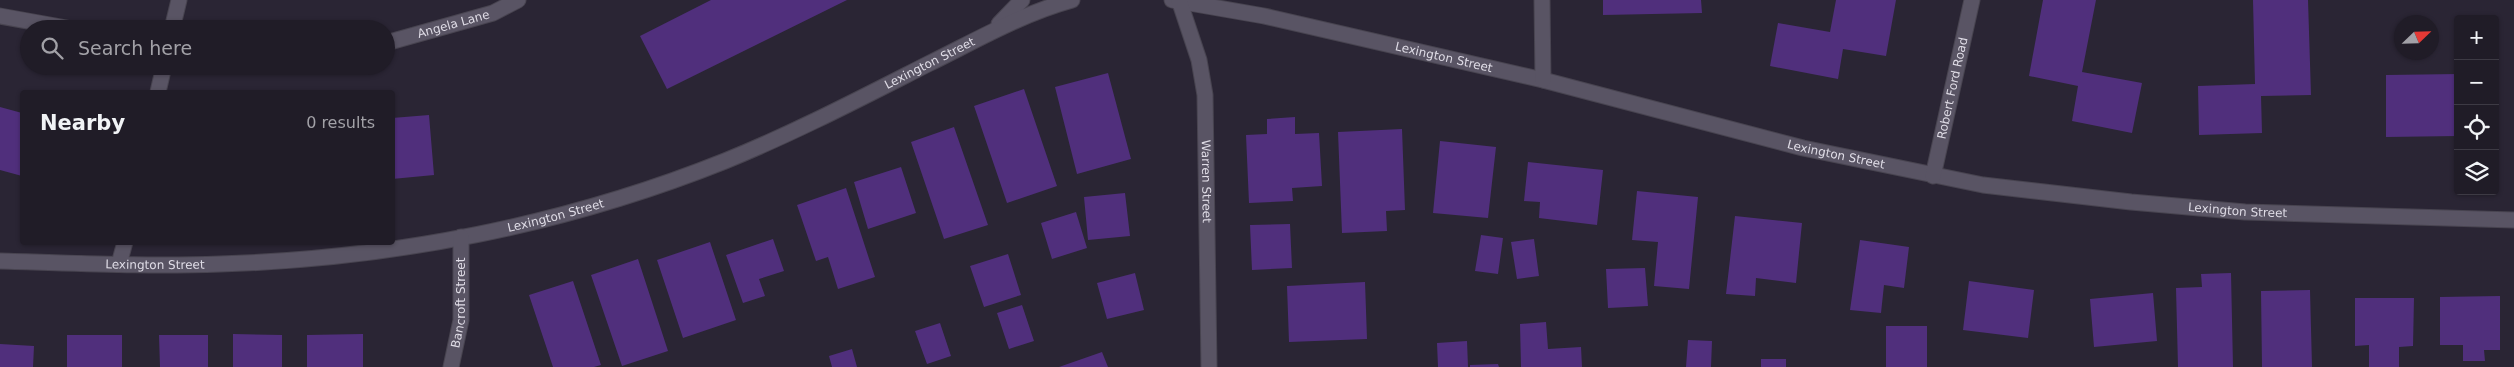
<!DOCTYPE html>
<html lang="en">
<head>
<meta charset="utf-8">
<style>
	body { margin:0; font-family:"DejaVu Sans",sans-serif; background:#2d2933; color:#f1f3f6 }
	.controls { position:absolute; right:15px; top:15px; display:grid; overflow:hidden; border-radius:5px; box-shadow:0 1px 4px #0004 }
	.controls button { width:45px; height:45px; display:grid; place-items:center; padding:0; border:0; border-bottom:1px solid #3d3a44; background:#201c27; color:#f1f3f6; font:25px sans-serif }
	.compass { position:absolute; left:2394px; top:15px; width:45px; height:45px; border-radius:50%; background:#201c27; box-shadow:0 1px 4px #0004; rotate:67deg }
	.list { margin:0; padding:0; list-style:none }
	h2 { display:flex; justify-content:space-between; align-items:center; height:65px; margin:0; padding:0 20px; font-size:21px }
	h2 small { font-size:16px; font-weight:400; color:#a2a1a7 }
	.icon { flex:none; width:28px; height:28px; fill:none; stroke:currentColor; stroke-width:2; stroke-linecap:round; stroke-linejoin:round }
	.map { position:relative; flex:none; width:2514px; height:367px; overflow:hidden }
	.search { position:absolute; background:#201c27; box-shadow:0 1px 4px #0004; left:20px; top:20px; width:375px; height:55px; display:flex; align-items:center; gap:12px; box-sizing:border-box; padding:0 18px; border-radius:28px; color:#a2a1a7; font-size:19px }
	.panel { position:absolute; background:#201c27; box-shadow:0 1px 4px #0004; left:20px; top:90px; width:375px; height:155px; border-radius:5px }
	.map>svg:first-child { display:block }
</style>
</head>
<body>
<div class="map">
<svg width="2514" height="367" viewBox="0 0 2514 367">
	<rect width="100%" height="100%" fill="#2a2534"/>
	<path fill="#502f7c" d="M711,0h136l-180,89 -27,-53z
		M1603,0h98l1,13 -99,2z
		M1836,0h60l-10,56 -43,-7 -5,30 -68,-13 8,-43 52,9z
		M2043,0h53l-14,72 60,11 -10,50 -60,-12 6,-35 -49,-10z
		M2253,0h55l3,95 -50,1 1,37 -63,2 -1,-49 57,-2z
		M1108,73l23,86 -54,15 -22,-87z
		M2458,74v62l-72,1v-62z
		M1024,89l33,97 -50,17 -33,-97z
		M0,107l22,6v63l-22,-6z
		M429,115l5,60 -42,4v-61z
		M1295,117v17l24,-1 3,53 -30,2 1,13 -44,2 -3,-68 21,-1v-15z
		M954,127l34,98 -44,14 -33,-97z
		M1402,129l3,81 -19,1 1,20 -45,2 -4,-101z
		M1440,141l56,6 -8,71 -55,-5z
		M1528,162l75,8 -6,55 -58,-7 1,-16 -16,-1z
		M901,167l15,46 -48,16 -14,-47z
		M846,188l29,89 -37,12 -10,-32 -12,4 -19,-56z
		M1637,191l61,6 -9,92 -35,-3 4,-44 -26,-2z
		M1125,193l5,43 -42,4 -4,-43z
		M1076,212l11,36 -35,11 -11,-36z
		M1735,216l67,7 -6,60 -40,-5 -1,18 -29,-2z
		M1290,224l2,44 -40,2 -2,-45z
		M1481,235l22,3 -5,36 -23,-3z
		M773,239l11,32 -25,8 6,17 -22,7 -17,-48z
		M1534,239l5,37 -22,3 -6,-37z
		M1860,240l49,7 -5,41 -20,-3 -3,28 -31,-3z
		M710,242l26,78 -53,18 -26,-78z
		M1008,254l13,41 -37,12 -14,-41z
		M638,259l30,92 -46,15 -31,-91z
		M1645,268l3,38 -40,2 -2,-39z
		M1135,273l9,37 -37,9 -10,-36z
		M2231,273l2,94h-55l-2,-79 26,-1 -1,-13z
		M573,281l28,84 -7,2h-41l-24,-72z
		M1969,281l65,9 -6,48 -65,-8z
		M1365,282l2,57 -78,3 -2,-56z
		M2310,290l2,77h-50l-1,-76z
		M2153,293l4,48 -63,6 -4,-48z
		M2500,296v54h-16l1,11h-22v-16h-23v-48z
		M2355,298h59l-1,48 -14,1v20h-30v-22l-14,1z
		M1022,305l12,36 -25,8 -12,-36z
		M1546,322l2,27 33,-2 1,20h-61l-1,-43z
		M940,323l11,33 -24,8 -12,-33z
		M1886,326h41v41h-41z
		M233,334l49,1v32h-49z
		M363,334v33h-56v-32z
		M67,335h55v32h-55z
		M159,335h49v32h-48z
		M1688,340l24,1 -1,26h-25z
		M1467,341l1,26h-30l-1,-24z
		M0,344l34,2 -1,21h-33z
		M852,349l5,18h-25l-3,-11z
		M1102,352l6,15h-49z
		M1761,359h25v8h-25z
		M1498,364l1,3h-29v-2z"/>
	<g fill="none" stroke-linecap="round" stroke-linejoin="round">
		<defs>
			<g id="minor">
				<path id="s1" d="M1172,0l92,16 279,64 260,68 180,37 148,17 114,10 269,8"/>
				<path id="s2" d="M1179,0l20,60 6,35 4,272"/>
				<path d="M1542,0l1,80"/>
				<path d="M0,16l72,13"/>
				<path d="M999,24l23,-24"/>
				<path d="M172,29l7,-29"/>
				<path id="s3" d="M386,43l107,-30 25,-13"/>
				<path d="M158,92l6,-26"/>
				<path id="s4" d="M1933,176l39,-176"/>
				<path id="s5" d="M0,261c73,2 146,6 220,3 171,-5 345,-39 505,-103 69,-28 136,-63 203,-97 47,-23 93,-50 144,-64"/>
				<path d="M119,264l6,-22"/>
				<path id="s6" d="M451,367l10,-47v-83"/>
			</g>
		</defs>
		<use href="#minor" stroke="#484450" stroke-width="17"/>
		<use href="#minor" stroke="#595464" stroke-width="15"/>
	</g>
	<g text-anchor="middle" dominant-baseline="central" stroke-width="4" stroke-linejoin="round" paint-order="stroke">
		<g font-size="12" fill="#dfdce6" stroke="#211c2a">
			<text stroke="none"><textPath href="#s3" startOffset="70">Angela Lane</textPath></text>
			<text stroke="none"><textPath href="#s1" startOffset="278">Lexington Street</textPath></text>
			<text stroke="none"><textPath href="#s5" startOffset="965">Lexington Street</textPath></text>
			<text stroke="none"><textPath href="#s4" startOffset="90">Robert Ford Road</textPath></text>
			<text stroke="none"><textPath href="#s1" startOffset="682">Lexington Street</textPath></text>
			<text stroke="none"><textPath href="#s2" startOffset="185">Warren Street</textPath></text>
			<text stroke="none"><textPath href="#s1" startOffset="1088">Lexington Street</textPath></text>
			<text stroke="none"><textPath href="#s5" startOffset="560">Lexington Street</textPath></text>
			<text stroke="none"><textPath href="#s5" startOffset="155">Lexington Street</textPath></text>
			<text stroke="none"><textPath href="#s6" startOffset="65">Bancroft Street</textPath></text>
		</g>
	</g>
</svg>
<div class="controls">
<button>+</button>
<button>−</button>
<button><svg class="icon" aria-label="locate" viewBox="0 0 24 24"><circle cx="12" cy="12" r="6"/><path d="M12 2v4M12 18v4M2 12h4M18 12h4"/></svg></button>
<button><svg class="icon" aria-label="layers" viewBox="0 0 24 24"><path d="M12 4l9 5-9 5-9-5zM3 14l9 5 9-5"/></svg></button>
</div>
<svg class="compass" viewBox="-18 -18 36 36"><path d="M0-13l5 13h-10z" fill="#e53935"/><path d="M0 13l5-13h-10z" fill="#a2a1a7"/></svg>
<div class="search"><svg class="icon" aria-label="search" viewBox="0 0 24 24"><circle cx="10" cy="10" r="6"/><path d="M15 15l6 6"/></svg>Search here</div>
<section class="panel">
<h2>Nearby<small>0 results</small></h2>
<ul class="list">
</ul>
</section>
</div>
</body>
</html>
